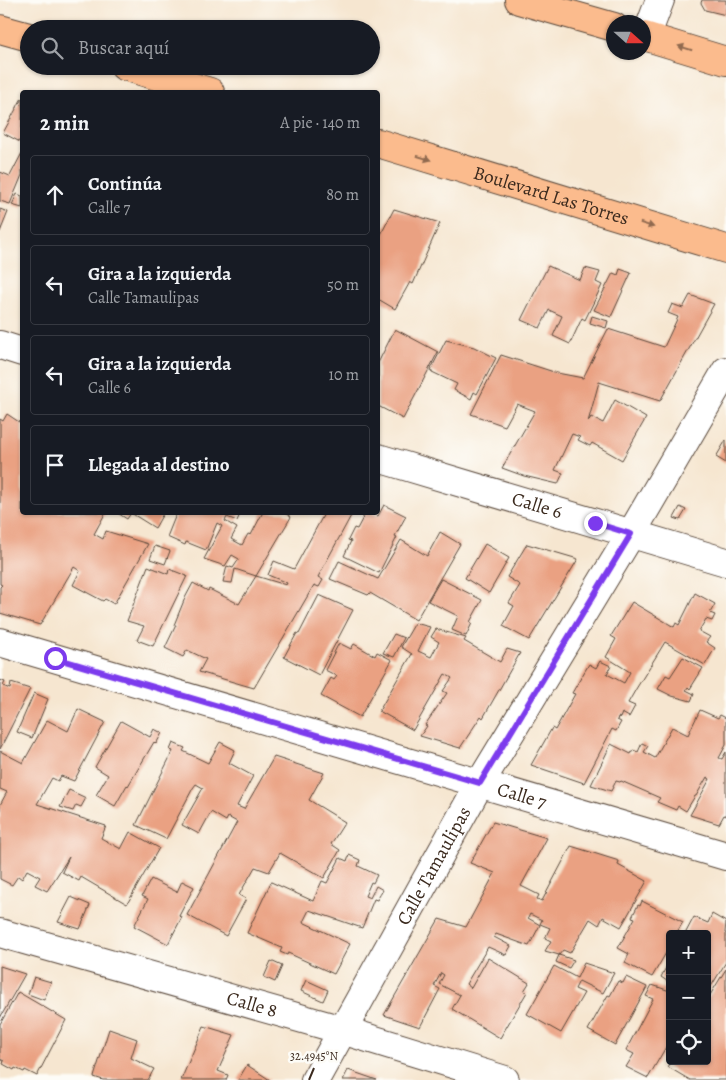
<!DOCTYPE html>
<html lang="es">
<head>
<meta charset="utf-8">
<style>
	body { margin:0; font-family:Alegreya,serif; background:#20242c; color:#f1f3f6 }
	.controls { position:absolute; right:15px; bottom:15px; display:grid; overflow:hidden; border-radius:5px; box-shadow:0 1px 4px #0004 }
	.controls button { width:45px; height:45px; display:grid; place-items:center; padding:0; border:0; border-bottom:1px solid #363941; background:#171b24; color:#f1f3f6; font:25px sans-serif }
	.compass { position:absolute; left:606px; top:15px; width:45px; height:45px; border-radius:50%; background:#171b24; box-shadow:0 1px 4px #0004; rotate:111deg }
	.stop { position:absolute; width:15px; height:15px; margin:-11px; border:4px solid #7c3aed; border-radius:50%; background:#fff }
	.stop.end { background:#7c3aed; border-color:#fff; box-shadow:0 1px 5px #0008 }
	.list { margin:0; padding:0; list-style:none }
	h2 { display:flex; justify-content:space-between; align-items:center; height:65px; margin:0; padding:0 20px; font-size:21px }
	h2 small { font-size:16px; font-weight:400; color:#9ea1a6 }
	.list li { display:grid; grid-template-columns:32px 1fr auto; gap:15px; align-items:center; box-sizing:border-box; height:80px; margin:0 10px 10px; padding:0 10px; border:1px solid #363941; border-radius:5px }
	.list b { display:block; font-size:19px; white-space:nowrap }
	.list p { margin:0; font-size:16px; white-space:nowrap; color:#9ea1a6 }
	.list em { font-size:16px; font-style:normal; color:#9ea1a6 }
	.icon { flex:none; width:28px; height:28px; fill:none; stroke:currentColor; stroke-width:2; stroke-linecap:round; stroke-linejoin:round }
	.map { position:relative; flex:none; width:726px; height:1080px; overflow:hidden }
	.search { position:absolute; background:#171b24; box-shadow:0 1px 4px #0004; left:20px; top:20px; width:360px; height:55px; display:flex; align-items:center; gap:12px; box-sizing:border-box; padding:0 18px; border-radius:28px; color:#9ea1a6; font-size:19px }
	.panel { position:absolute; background:#171b24; box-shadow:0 1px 4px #0004; left:20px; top:90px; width:360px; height:425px; border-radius:5px }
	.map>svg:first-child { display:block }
</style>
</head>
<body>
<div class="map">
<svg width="726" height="1080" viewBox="0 0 726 1080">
	<rect width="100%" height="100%" fill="#fdfcf7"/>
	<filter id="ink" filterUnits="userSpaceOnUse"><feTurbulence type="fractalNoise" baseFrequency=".02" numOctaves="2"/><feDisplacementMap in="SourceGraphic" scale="10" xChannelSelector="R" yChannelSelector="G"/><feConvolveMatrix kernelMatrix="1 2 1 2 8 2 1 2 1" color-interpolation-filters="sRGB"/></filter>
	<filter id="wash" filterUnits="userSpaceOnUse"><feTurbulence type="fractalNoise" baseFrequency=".0096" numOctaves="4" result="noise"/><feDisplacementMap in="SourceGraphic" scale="20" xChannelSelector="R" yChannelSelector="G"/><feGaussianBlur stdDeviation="1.12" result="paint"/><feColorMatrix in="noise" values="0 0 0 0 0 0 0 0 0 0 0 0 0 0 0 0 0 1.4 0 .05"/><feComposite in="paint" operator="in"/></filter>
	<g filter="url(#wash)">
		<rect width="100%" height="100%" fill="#f6e6d0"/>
		<g id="blocks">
			<path fill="#eaa182" d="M702,0h24v15l-21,-5 -4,-7z
				M22,98v45l-19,-10z
				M22,153v22l-12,29 -10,-3v-29l10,4z
				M17,194l5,2v12l-10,-3z
				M0,209l8,3 -8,20z
				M394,209l46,14 -27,61 -3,-2 -15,27 -17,-10v-59z
				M548,266l32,14 5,-12 15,4 -4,10 6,3 -17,35 -3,-2 -12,26 -17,-8 9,-20 -13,-6 -9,18 -19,-8z
				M620,269l11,4 -20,44 -17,-7 19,-37 5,2z
				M690,295l24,9 -54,97 -61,-19 -11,40 3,-5 12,6 12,-23 31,18 -24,42 -30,-17 -2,3 -12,-6 2,-3 -8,-3 -17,36 8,3 -5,11 -34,-8 -22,-8 33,-57 -18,-7 -12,22 -34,-12 30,-59 56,18 26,5 25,-49 56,18 14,-30 -10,-4 4,-9 11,4z
				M592,316l16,5 -2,7 -16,-5z
				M395,329l43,23 -35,67 -25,-13v-43z
				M446,340l28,7 22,11 -19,36 -3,-2 -3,7 -17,-9 3,-6 -27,-13z
				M7,414l15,10v88h84l-12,22 9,5 3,-8 42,13 -34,60 -9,-5 -2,2 -30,-16 7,-14 -6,-4 -34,58 -40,-12v-26l2,-2 -2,-1v-165l3,2z
				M726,440v23l-10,-6z
				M384,505l22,11 -11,20 2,1 -18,36 -35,-17 7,-15 -3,-1 6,-12 3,1 9,-17h4l8,4z
				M680,507l6,3 -6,10 -6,-2z
				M116,512h48l-9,16 -24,-15 -4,6z
				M177,512h64l-4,9 -10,-4 -2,4 12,7 -6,11 11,6 6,-11 3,1 12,-23h20l8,5 -35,59 -21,-7 -3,14 -9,-1 4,-16 6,2 6,-9 -7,-4 -7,11 -21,-7 18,-33 -5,-3 -11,27 -20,-8 -1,3 -18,-8z
				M325,512h28l-35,65 5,3 -4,7 -5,-2 -60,103 -55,-16 7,-13 -19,-9 -4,7 -18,-9 11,-23h-2l11,-27 8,-15 15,8 1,-2 30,15 17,-28 30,9 1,-2 -19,-8 6,-14 20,8z
				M440,532l20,12 -44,76 -46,-27 -2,2 -38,-16 9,-18 39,18 23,-39 26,16z
				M485,544l24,14 -20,35 -24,-15z
				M527,544l51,15 -49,81 -26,-14 11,-20 -5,-3 11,-18 -13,-8z
				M155,546l15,5 -5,13 -15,-5z
				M148,566l20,8 1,-5 18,7 -34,70 -16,-6 7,-14 -17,-5z
				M441,579l41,21 -12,22 2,1 -6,13 -14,-6 6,-14 -30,-15z
				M695,593l20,11 -5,9 5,2 -3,6 -6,-2 -7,12 11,6 -4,5 9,6 -10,17 -40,-23 -29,47 -8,14 7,3 -6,11 -7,-4 -2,5 -2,-1 -1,3 4,2 -5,9 -4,-2 -28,54 -53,-18 21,-37 3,2 20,-36 -3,-1 17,-29 7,4 4,-7 11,5 -4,8 17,9 6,-11 -24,-15 10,-18 -5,-3 21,-34 42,25 2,-4 3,2z
				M319,595l34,15 -34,65 -35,-18 13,-24 2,1z
				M415,623l15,4 -12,24 13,6 8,-15 -8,-5 5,-8 30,9 -2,3 36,21 7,-13 13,4 -37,65 -2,-2 -21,32 -40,-12 7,-10 -2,-1 22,-32 -4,-2 9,-13 -7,-4 -32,56 -34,-19 33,-57 -11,-7z
				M394,634l10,4 -10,19 -11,-4z
				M339,643l12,6 3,-5 21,12 2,-4 15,8 -32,57 -39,-21 10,-18 3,2 3,-4 -12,-6z
				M683,657l20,11 -13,21 -2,-2 -2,3 8,4 -3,7 -19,-5 -14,-7 8,-14 4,2z
				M0,680l5,2 -2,4 7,3 1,-6 19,6 -30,60z
				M34,693l14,6 -16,39 -15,-6z
				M78,709l27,13 -31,59 -13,-5 -3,5 -6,-3 -15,26 69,22 -5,12 20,11 9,-17 29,16 -32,56 -46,-27 -2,4 -17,-9 7,-15 -22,34 -12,-6 5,-8 -13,-7 -5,9 -4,-3 -6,9 -12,-6v-74l7,-13 -7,-3v-38l23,12 24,-43 21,11z
				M700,710l18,8 2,-3 6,3v27l-7,13 3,1 4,-7v64l-2,-1 -5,9 -29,-9 20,-36 -3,-2 -11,19h-1l-9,15 -8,-5 -2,4 -19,-8 3,-4 -39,-17 -1,1 -4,-1 -5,10 -20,-6 20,-41 20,10 2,-4 5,2 4,-9 6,3 -4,6 11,6 17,-31 16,8z
				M121,721l29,16 4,-8 8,4 -6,11 -2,-2 -26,44 -1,-1 -12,21 -19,-11 12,-20 -13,-8z
				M220,742l15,8 -6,13 24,13 -16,30 7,3 30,-52 50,16 -15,27 36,22 -14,22 9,6 -16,28 -44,-25 -11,19 -14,-5 -16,28 7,4 -20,37 -39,-21 50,-93 -9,-5 -2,4 -15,-9 -12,22 -17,-9 21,-37 -7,-4 -3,4 -27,51 -30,-14 37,-74 -3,-1 3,-7 12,5 -2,3 25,12z
				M69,790l17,8 -5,9 -5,-2 -3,6 -13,-4z
				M493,822l54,16 -26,48 18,9 -2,4 5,2 29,-55 48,15 -1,4 29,16 -26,46 -18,-10 -4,8 -9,-6 -20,34 -7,-3 -4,5 15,5 -5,8 -13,-6 3,-7 -14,-4 6,-10 -6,-3 5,-10 -10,-4 2,-4 -12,-6 -2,4 12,7 -11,21 -33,-12 -2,3 17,9 -5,9 -18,-8 -22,37 5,4 17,-30 41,25 -5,8 3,1 -27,46 -48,-29 8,-14 -21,-11 5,-9 -3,-2 -7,13 6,3 -20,38 -36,-12 55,-96 27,8 29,-54 -25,-10z
				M349,855l11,5 -2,6 19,9 -4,8 -2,-1 -6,14 5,2 6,-12 7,4 -6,10 -3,-1 -12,29 -53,-18 -6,12 47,22 -16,30 -46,-21 -1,2 -7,-3 2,-4 -35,-15 24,-51 42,19 9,-20 5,2 13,-25 7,3z
				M151,879l26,13 5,-11 12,6 -15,29 3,1 -14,27 -34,-18 14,-27 -6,-3z
				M71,897l19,8 -10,24 -22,-7z
				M642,901l41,21 -7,12h-6v12l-18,31 -27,-14 4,-9 -11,-6 17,-30 -3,-1 6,-12 2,1z
				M712,914l14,8 -1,11h1v29l-19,31v-59h-22l9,-17 14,6z
				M670,960v23l-9,-6z
				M271,961l11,5 -7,16 -11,-5z
				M584,963l30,10 -11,20 -24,-12 -4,8 9,4 -23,40 -34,-19 27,-48 23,12z
				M0,966l25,8 -25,44z
				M726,969v111h-36l-22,-13 4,-6h35v-61z
				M34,977l17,5 -7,18 -16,-6z
				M626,977l21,10 -32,58 -27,-15 20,-35 2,1 8,-15 5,2z
				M306,980l22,10 -5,11 -22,-10z
				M652,985l18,6v49l-22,38 -22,-11 8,-13 -8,-4 27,-51 -7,-3z
				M18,992l48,28 -29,56 -12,-6 -1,2 -9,-4 -1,2 -11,-6 1,-3 -4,-2v-35z
				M204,1026l30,9 -16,36 10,4 -2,5h-45z
				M109,1029l28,10 -6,19 23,11 -6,11h-45l-9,-3z
				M247,1065l23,15h-32z
				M348,1070l29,10h-34z"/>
		</g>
	</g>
	<g filter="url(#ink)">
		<use href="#blocks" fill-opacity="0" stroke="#574639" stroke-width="1"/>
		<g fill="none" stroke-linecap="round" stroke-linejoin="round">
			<defs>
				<g id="street">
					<path d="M646,37l14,-37"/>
					<path d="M0,345l22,7"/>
					<path id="s1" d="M378,458l348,104"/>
					<path id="s2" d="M0,642l726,214"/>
					<path id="s3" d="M0,933l342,97 163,50"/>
					<path id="s4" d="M315,1080l165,-297 151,-249 95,-163"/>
				</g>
				<g id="primary">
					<path d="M519,0l95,27"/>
					<path d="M0,29l29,8"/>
					<path d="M644,36l82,25"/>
					<path d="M124,66l86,26"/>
					<path id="s5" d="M378,143l348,106"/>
				</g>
			</defs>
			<use href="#street" stroke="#574639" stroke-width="30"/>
			<use href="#primary" stroke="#574639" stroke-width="30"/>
			<use href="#street" stroke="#fff" stroke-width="28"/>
			<use href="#primary" stroke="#fbbb8d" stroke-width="28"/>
		</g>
		<defs><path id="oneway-solid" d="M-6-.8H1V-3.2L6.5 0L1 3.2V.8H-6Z" transform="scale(1.25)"/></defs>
		<g fill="#916b50">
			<use href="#oneway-solid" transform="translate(685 48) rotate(-163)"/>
			<use href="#oneway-solid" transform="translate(424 158) rotate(17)"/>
			<use href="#oneway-solid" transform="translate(647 225) rotate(17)"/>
		</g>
	</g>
	<g fill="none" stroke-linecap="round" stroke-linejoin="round" filter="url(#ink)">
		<path stroke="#7c3aed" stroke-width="6" d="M55,658l425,125 151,-249 -36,-11"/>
	</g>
	<path fill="none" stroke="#3b2a1e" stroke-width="2" d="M309,1080l5,-12"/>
	<g text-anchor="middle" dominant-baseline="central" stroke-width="5" stroke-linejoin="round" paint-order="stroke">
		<g font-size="19" fill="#3b2a1e" stroke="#fdfcf7">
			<text stroke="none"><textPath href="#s5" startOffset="181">Boulevard Las Torres</textPath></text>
			<text stroke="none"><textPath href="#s1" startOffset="166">Calle 6</textPath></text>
			<text stroke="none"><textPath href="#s2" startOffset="544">Calle 7</textPath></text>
			<text stroke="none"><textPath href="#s4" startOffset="245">Calle Tamaulipas</textPath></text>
			<text stroke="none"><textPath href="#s3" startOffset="262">Calle 8</textPath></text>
		</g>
	</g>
	<g font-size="12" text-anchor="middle" fill="#3b2a1e" stroke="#fdfcf7" stroke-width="5" stroke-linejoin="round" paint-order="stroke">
		<text x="314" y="1060">32.4945°N</text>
	</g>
</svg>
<div class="controls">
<button>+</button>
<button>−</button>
<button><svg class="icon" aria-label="locate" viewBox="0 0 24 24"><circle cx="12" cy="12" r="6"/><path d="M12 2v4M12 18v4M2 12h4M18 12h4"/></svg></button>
</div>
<svg class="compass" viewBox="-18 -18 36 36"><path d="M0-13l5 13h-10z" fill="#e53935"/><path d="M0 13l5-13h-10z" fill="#9ea1a6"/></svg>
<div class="stop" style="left:55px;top:658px"></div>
<div class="stop end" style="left:595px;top:523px"></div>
<div class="search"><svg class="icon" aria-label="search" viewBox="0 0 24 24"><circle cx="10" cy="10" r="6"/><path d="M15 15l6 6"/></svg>Buscar aquí</div>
<section class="panel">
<h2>2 min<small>A pie · 140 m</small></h2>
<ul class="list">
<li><svg class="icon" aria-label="ahead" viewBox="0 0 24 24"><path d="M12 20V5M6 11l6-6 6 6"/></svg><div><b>Continúa</b><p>Calle 7</p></div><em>80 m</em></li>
<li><svg class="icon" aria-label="left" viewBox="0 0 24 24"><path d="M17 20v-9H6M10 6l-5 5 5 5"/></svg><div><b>Gira a la izquierda</b><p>Calle Tamaulipas</p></div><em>50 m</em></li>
<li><svg class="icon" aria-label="left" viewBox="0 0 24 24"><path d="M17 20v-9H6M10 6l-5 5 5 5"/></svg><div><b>Gira a la izquierda</b><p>Calle 6</p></div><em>10 m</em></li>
<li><svg class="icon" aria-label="arrive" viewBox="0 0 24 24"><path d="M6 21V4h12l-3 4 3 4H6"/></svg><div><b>Llegada al destino</b></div></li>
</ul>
</section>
</div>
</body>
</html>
